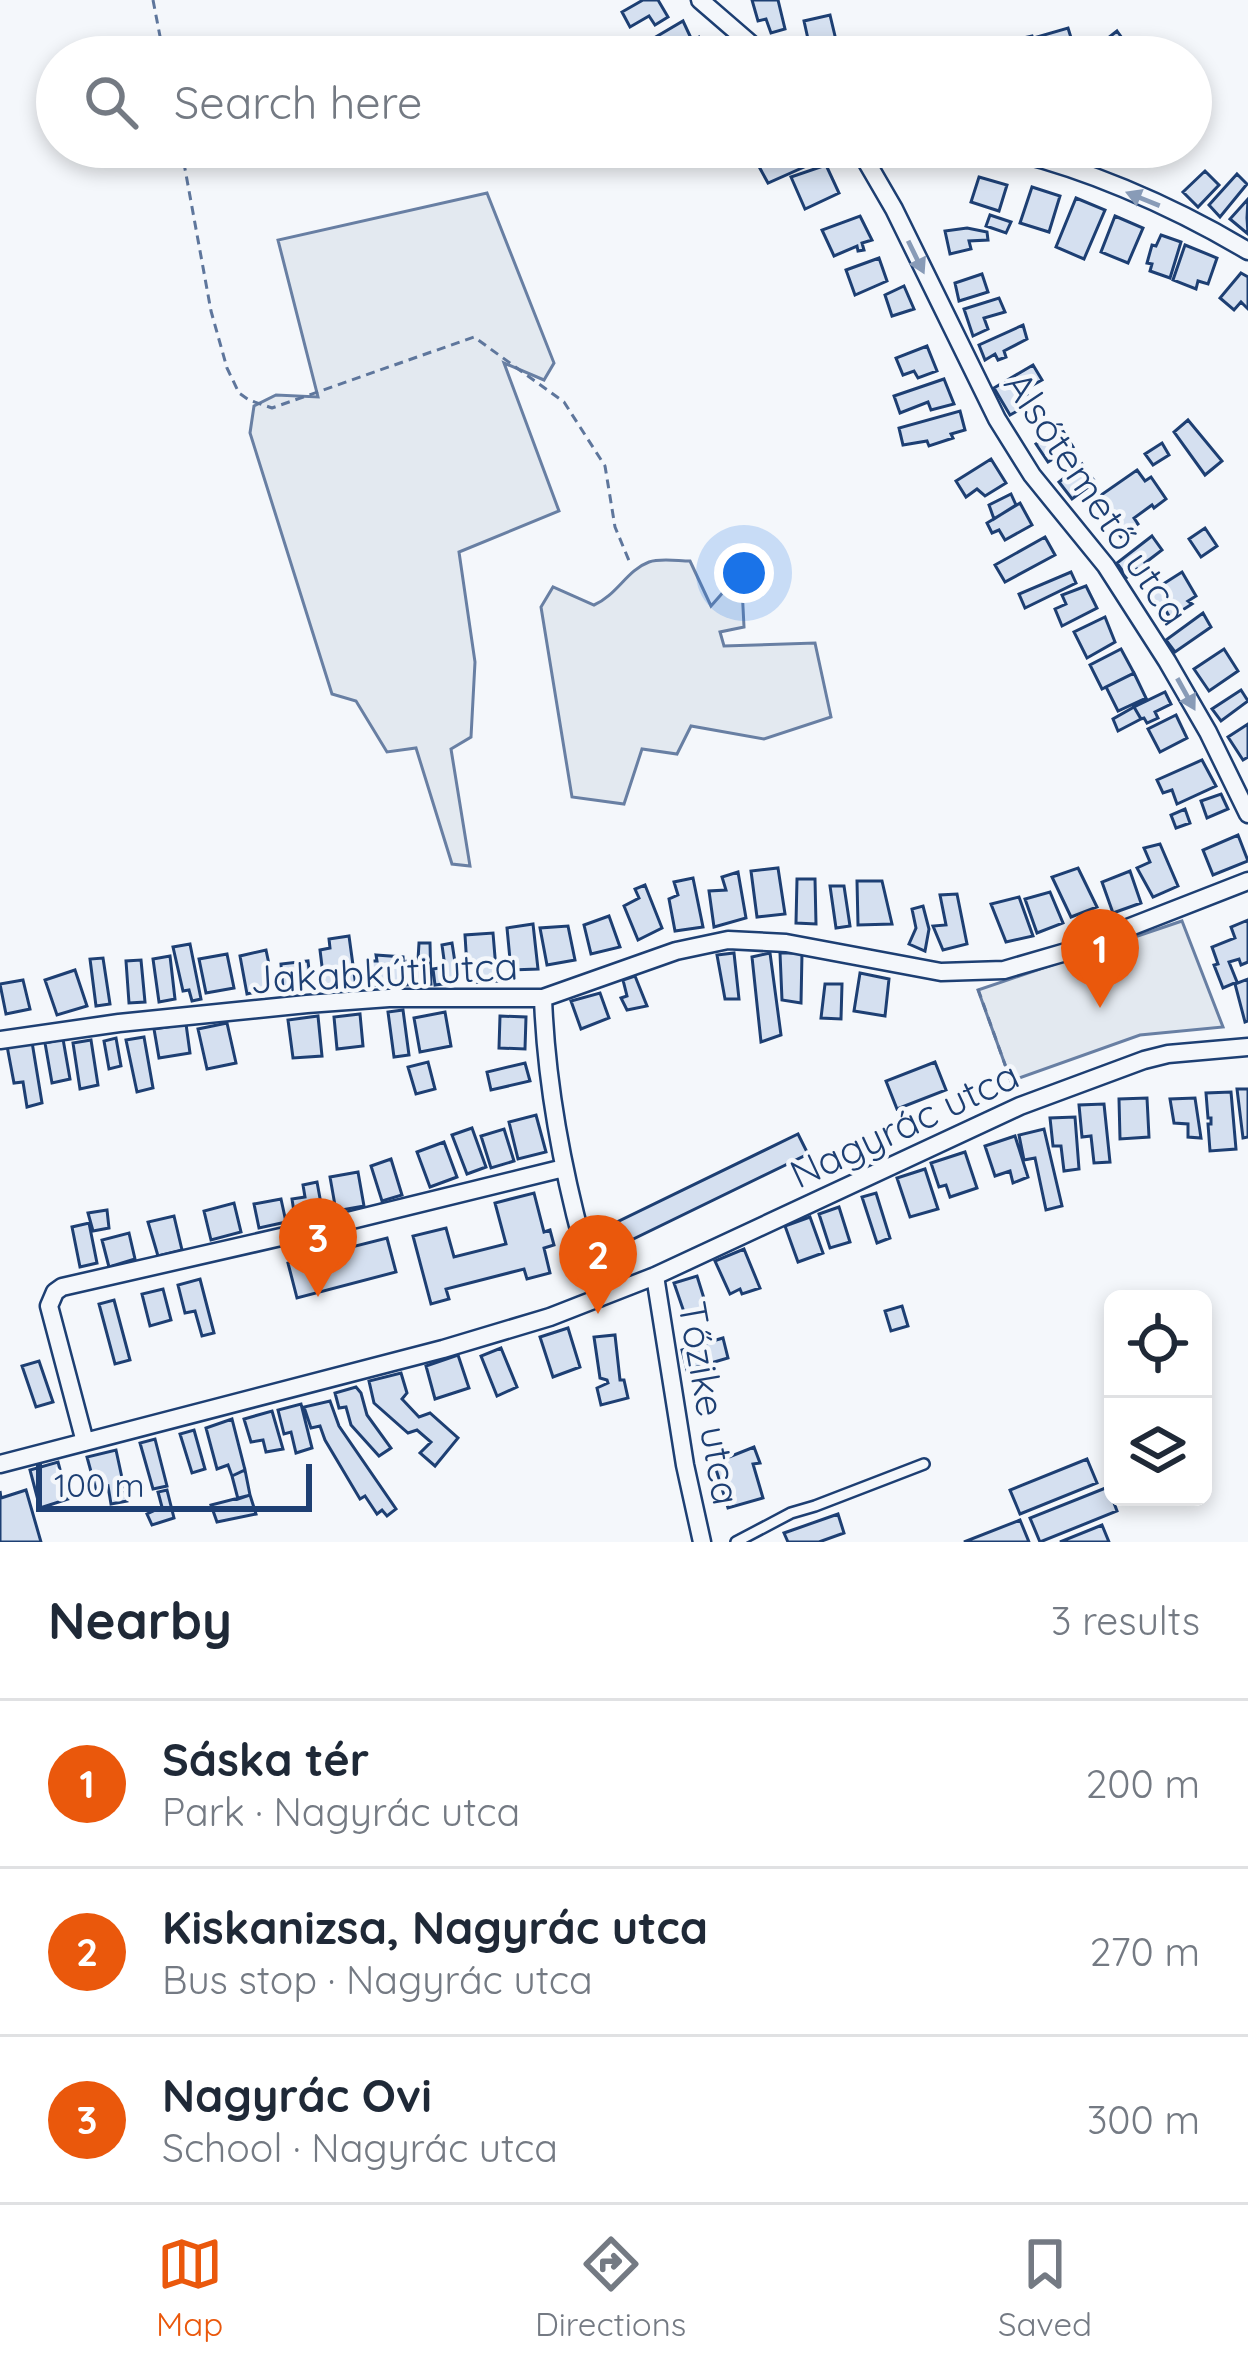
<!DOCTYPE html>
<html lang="en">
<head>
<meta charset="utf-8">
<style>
	body { margin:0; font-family:Quicksand,sans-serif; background:#f6f6f7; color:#1f2937 }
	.controls { position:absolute; right:36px; bottom:36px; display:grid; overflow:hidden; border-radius:18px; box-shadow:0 6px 18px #0003 }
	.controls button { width:108px; height:108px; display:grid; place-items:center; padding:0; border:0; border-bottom:3px solid #e0e1e3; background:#fff; color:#1f2937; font:60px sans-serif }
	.scale { position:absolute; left:36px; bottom:30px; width:276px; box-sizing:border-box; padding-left:12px; border:6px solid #1d3f73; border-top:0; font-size:33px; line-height:42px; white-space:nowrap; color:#1d3f73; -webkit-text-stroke:9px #f4f7fb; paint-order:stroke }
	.you { position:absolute; left:744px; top:573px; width:42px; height:42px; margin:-30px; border:9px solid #fff; border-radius:50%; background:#1a73e8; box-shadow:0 0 0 18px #1a73e833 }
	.badge { display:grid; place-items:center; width:78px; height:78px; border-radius:50%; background:#ea580c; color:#fff; font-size:39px; font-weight:700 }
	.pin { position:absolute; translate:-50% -99px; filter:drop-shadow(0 3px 6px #0008) }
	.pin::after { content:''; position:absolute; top:63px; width:42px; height:36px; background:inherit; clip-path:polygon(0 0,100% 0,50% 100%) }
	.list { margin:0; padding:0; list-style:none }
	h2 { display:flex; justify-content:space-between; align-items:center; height:156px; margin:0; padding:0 48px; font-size:51px }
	h2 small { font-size:39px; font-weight:400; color:#747a83 }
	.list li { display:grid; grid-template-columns:78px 1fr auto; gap:36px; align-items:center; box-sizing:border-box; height:168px; padding:0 48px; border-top:3px solid #e0e1e3 }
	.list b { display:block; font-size:45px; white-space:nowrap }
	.list p { margin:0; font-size:39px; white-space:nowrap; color:#747a83 }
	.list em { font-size:39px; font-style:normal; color:#747a83 }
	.icon { flex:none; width:66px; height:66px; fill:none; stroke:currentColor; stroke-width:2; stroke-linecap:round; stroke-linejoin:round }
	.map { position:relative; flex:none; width:1248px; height:1542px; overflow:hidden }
	.search { position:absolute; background:#fff; box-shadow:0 6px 18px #0003; left:36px; right:36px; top:36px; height:132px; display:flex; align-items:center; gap:30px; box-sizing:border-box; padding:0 42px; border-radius:66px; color:#747a83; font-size:45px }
	.sheet { height:660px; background:#fff }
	nav { display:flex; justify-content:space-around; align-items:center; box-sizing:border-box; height:168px; border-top:3px solid #e0e1e3; background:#fff; font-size:33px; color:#747a83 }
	nav a { display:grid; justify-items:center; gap:6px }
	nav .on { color:#ea580c }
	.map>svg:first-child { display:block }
</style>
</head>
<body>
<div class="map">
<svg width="1248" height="1542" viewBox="0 0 1248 1542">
	<rect width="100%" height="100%" fill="#f4f7fb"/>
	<path fill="#e3e9f0" stroke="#687fa3" stroke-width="3" d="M487,193l67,170 -10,17 -40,-17 55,148 -100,41 16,110 -4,75 -20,12 19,117 -18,-2 -36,-116 -29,4 -31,-51 -24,-7 -82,-261 4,-27 22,-11 42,2 -40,-157z
		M690,561l21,45 15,-17 16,-2 2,40 -24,5 4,14 91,-3 16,74 -67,22 -73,-13 -14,28 -35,-5 -18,55 -52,-7 -31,-190 12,-20 41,18c23,-10 33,-35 55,-43 11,-4 29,-1 41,-1z
		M1182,921l41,106 -83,8 -129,46 -33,-91z"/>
	<path fill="#d5e0f0" stroke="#1d3f73" stroke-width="3" d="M643,0h15l10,17 -13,8 -6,-9 -19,11 -8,-15z
		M752,0h26l7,29 -14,4 -5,-14 -8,2z
		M830,15l10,42h-28l-8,-36z
		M683,21l7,15 -32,19 -9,-14z
		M1068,28l9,29h-33l-7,-20z
		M1117,31l15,21 -7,5h-41z
		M1032,36l7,21h-29l-3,-7 13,-4 -1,-7z
		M699,37l10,14 -9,6h-32z
		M800,147h7l6,16 -45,20 -11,-20z
		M826,165l13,28 -34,16 -14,-32z
		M1205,171l14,14 -21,22 -15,-15z
		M1237,174l10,10 -27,33 -11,-12z
		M979,177l28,8 -8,26 -28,-9z
		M1032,187l28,9 -11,36 -29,-9z
		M1076,198l29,12 -21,49 -28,-12z
		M1248,199l-1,19 1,16 -18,-15z
		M990,215l21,7 -5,11 -20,-7z
		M860,216l12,24 -10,3 2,7 -6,1 -1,-5 -23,10 -12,-26z
		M1115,216l28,12 -15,35 -27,-11z
		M967,228l20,4 1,8 -19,1 2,8 -21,5 -5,-23z
		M1161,235l20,7 -11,36 -20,-7 2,-7 -5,-1 5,-18 4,1z
		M1185,245l32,13 -9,26 -10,-3 -2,8 -23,-9z
		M879,258l8,23 -32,14 -9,-25z
		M1241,273l7,4v32l-7,-7 -7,8 -14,-12z
		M982,274l6,18 -29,9 -4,-18z
		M904,286l10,23 -22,7 -7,-21z
		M999,298l6,14 -21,6 4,11 -15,7 -9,-27z
		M1023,325l4,14 -23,12 2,6 -8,3 -3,-6 -10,6 -6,-15z
		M927,346l10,25 -19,7 -4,-7 -11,4 -7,-17z
		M1033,365l9,15 -18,10 8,13 -22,12 -16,-27z
		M944,379l10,25 -23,6 -3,-8 -28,11 -6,-17z
		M960,411l5,19 -14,4 2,4 -24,8 -2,-5 -24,4 -4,-17z
		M1188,420l34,41 -17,14 -31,-43z
		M1061,428l12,19 -25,15 -12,-18z
		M1162,443l7,12 -16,10 -8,-11z
		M991,459l15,24 -21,13 -8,-7 -11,8 -10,-16z
		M1082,464l13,18 -23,17 -13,-17z
		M1137,470l8,11 6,-4 15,22 -12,9 -2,-3 -18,13 4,6 -17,13 -9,-12 -7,5 -9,-14 3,-3 -8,-11z
		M1011,494l5,11 -22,14 -5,-14z
		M1020,503l12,22 -27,15 -6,-10 -7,3 -5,-10z
		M1205,528l12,18 -16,11 -12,-18z
		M1152,536l10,14 -17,13 3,5 -6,7 -5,-6 -10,8 -10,-14z
		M1045,537l10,18 -50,27 -10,-17z
		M1071,572l5,11 -51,25 -6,-14z
		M1182,572l14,24 -8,5 4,3 -22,14 -6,-11 -4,5 -11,-19z
		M1086,586l11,22 -35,18 -7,-17 11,-5 -4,-9z
		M1203,613l8,14 -36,25 -9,-12z
		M1105,617l10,25 -28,16 -13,-26z
		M1121,649l13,24 -32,16 -12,-24z
		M1224,649l14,22 -29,20 -15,-22z
		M1134,673l12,25 -28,13 -12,-24z
		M1241,690l7,11 -27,20 -9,-12z
		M1165,692l6,12 -16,8 3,6 -11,5 -3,-5 -3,1 -7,-12z
		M1134,707l7,12 -23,12 -5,-12z
		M1176,715l11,23 -27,14 -12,-23z
		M1248,724v33l-5,3 -15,-23z
		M1202,760l14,26 -39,18 -5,-14 -9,3 -6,-13z
		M1221,794l7,15 -21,9 -6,-17z
		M1185,809l5,14 -14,5 -5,-13z
		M1238,835l10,26 -35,14 -10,-25z
		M1160,844l18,42 -25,11 -16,-29 13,-6 -6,-14z
		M778,868l7,46 -28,3 -6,-46z
		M1078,868l19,39 -26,10 -19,-40z
		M1130,871l11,32 -28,10 -11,-31z
		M738,872l8,46 -32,9 -5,-36 17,-1 -4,-13z
		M693,878l10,49 -28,4 -6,-32 9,-4 -4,-13z
		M797,879h18l1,45 -20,-1z
		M857,881h25l10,43 -34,1z
		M645,885l17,43 -24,12 -14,-34 15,-8 -4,-9z
		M830,886h14l6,40 -14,2z
		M1050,892l13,31 -26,10 -12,-34z
		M957,894l10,50 -24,6 -10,-24 13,-1 -6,-30z
		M1019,897l14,39 -27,6 -15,-38z
		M923,906l6,23 -4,22 -16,-7 7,-16 -4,-19z
		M609,916l11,31 -29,7 -7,-29z
		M1248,920v42l-7,3 -2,-6 -10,3 8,20 -14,6 -9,-23 4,-1 -6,-17 23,-9 -4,-11z
		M533,924l5,45 -27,1 -4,-42z
		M568,926l7,34 -28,5 -7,-37z
		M493,933l4,48 -29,2 -3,-48z
		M349,936l7,51 -31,4 -5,-41 10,-2 -1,-9z
		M419,943h11l1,41 -24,1v-24l11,-1z
		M452,943l6,39 -23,3 -2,-16 12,-2 -3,-22z
		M190,944l11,55 -9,2 -3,-11 -6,1 -10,-44z
		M266,950l8,38 -27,6 -7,-38z
		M734,953l5,46h-14l-8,-44z
		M770,953l11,82 -20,7 -9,-85z
		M780,953h22l-1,50 -19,-3z
		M227,954l7,34 -28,5 -7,-34z
		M376,955l27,2 2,28h-31v-4l-9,-1v-19h12z
		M170,956l5,43 -16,3 -6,-43z
		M103,958l7,46 -14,2 -6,-47z
		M141,960l4,42 -16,1 -3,-42z
		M308,961l3,25 -28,3 -2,-25z
		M75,970l12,36 -30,9 -12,-35z
		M860,973l29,6 -4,37 -31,-5z
		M635,976l12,30 -20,4 -6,-12 6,-2 -4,-16z
		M1248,979v42l-3,1 -10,-38z
		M23,980l7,29 -24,5 -6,-30z
		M825,984h17l-1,35 -20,-1z
		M600,993l9,25 -28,11 -10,-28z
		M403,1010l6,45 -15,2 -6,-45z
		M445,1012l6,34 -31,6 -6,-34z
		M360,1014l3,32 -26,3 -3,-32z
		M318,1016l4,40 -29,2 -5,-38z
		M500,1016l26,1 -1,32 -26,-1z
		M227,1023l9,40 -29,6 -9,-40z
		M186,1024l4,29 -31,5 -5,-29z
		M144,1037l9,51 -16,4 -11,-52z
		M116,1038l5,28 -12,3 -5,-28z
		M63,1039l7,40 -18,4 -7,-40z
		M91,1040l7,45 -18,4 -7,-46z
		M32,1042l10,61 -15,4 -4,-25 -9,1 -7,-37z
		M428,1062l7,27 -19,5 -8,-27z
		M935,1062l11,28 -49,19 -11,-28z
		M525,1063l5,18 -39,9 -4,-18z
		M1237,1089h11v48l-5,1z
		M1231,1092l5,57 -26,2 -2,-27h3v-6h-3l-2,-25z
		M1147,1098l2,39 -29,2 -1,-40z
		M1195,1098l6,40 -13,-1v-13l-14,-1 -4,-24z
		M1104,1104l6,58 -16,1 -3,-27 -9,1 -3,-32z
		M536,1115l10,37 -28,7 -9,-37z
		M1075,1117l4,52 -15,2 -3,-25h-8l-3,-28z
		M472,1128l14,39 -19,7 -15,-39z
		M504,1129l10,32 -23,7 -10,-32z
		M1044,1129l18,77 -16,4 -11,-52 -11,2 -5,-25z
		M798,1134l10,20 -185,90 -10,-20z
		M1015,1136l13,41 -15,6 -3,-12 -15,5 -10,-30z
		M444,1142l13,35 -27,10 -13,-35z
		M965,1152l12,36 -27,9 -4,-12 -7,2 -8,-24z
		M391,1159l11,36 -20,6 -11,-35z
		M925,1169l13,40 -28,8 -13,-39z
		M358,1172l6,34 -28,5 -6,-34z
		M317,1182l7,38 -28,5 -4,-26 13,-2 -2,-12z
		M534,1193l10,39 6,-2 4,15 -10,3 6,25 -23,6 -3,-10 -78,20 3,10 -18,5 -18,-68 33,-8 8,29 52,-13 -11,-41z
		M876,1193l14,45 -13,5 -15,-46z
		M281,1199l5,23 -27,6 -5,-24z
		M234,1203l7,29 -30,8 -7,-29z
		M839,1207l11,35 -20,6 -11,-34z
		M107,1210l2,18 -16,3 -5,-18z
		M174,1216l8,34 -24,6 -10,-34z
		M810,1217l13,36 -25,9 -13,-36z
		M89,1223l8,40 -17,4 -8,-40z
		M129,1233l6,26 -26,8 -7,-27z
		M387,1238l9,34 -99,26 -9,-35z
		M744,1249l16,39 -18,6 -2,-5 -10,5 -15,-33z
		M697,1276l10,32 -22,7 -11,-32z
		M200,1279l14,54 -12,3 -7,-25 -10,2 -7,-28z
		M163,1289l8,31 -21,6 -8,-32z
		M114,1300l16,60 -15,4 -16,-60z
		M902,1306l6,20 -17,5 -6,-20z
		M568,1328l12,39 -27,10 -13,-40z
		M615,1335l5,45h4l4,18 -27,7 -4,-17 11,-5 -1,-3 -7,-2 -6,-41z
		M723,1338l5,20 -41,12 -5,-20z
		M501,1348l16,39 -20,9 -16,-40z
		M458,1355l11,33 -34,11 -9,-33z
		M39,1361l14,41 -17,5 -14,-41z
		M401,1373l6,20 -5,6 17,18 11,-4 28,25 -23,28 -15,-13 11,-11 -14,-12 -9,3 -34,-30 -5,-22z
		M356,1387l5,6 6,22 24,33 -12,8 -28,-31 -5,-18 -7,1 -4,-15z
		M330,1401l9,25 57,83 -9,7 -5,-6 -5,4 -12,-18 -5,3 -35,-59 -5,-14 -9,2 -7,-21z
		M301,1404l11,44 -16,5 -5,-21 -7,2 -6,-24z
		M272,1411l11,38 -17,3 -3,-12 -12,2 -7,-23z
		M232,1419l13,51 -13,6 -4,-11 -11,4 -11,-41z
		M194,1430l11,39 -13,4 -12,-39z
		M155,1439l12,47 -14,3 -13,-46z
		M754,1447l6,16 -7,1 10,34 -35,10 -14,-45z
		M116,1450l11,51 -16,3 -3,-18 -12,4 -9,-33z
		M1087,1459l10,24 -77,31 -10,-24z
		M58,1462l10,37 -28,9 -10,-38z
		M245,1470l5,25 -12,4 -6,-23z
		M1108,1487l9,24 -77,31 -10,-24z
		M26,1490l15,52h-41v-51l1,7z
		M167,1490l7,28 -22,7 -5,-11 15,-7 -4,-15z
		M250,1495l6,19 -39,8 -6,-17z
		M838,1514l6,19 -25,9h-31l-4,-9z
		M1020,1520l9,22h-65z
		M1102,1525l7,17h-49z"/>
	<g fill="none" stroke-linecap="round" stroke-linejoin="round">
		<defs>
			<path id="service" d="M736,1542l55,-29 24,-7 109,-42"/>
			<path id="minor" d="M700,0l66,57
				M858,147l36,62 103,210 35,56 74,91 61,95 41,71 40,82
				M991,147c87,17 182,59 257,104
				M863,153l28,-6
				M543,998c3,84 18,165 40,247 5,17 12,35 16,53
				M0,1040l119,-17 188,-19 82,-6h154l133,-47 52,-11 58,3 155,29 63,-2 62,-18 182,-71
				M655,1276l30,189 17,77
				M85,1442l-36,-136 6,-14 7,-5 245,-56 257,-63
				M0,1464l443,-115 107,-32 105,-41 365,-170 124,-46 24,-6 80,-7"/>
		</defs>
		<use href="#service" stroke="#1d3f73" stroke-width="14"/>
		<use href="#minor" stroke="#1d3f73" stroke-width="21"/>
		<path stroke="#5e769c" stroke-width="3" stroke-dasharray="9 6" stroke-linecap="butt" d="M153,0l11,57
			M181,147l30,164 16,57 12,25 10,7 23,8 202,-71 90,65 41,64 10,61 15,36
			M978,989l35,98"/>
		<use href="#service" stroke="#f4f7fb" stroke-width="9"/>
		<use href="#minor" stroke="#f4f7fb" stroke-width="16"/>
	</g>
	<defs><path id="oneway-solid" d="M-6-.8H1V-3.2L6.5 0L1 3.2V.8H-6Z" transform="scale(3)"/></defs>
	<g fill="#889bb7">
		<use href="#oneway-solid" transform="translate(1143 199) rotate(-158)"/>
		<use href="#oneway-solid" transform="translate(916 257) rotate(64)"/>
		<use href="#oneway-solid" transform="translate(1186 694) rotate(61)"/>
	</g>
	<g text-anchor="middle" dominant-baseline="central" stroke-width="9" stroke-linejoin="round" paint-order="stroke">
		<g font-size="39" fill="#1d3f73" stroke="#f4f7fb">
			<text transform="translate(1097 498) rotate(56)">Alsótemető utca</text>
			<text transform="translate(384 972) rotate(-3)">Jakabkúti utca</text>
			<text transform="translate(904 1124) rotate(-25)">Nagyrác utca</text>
			<text transform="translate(710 1403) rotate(80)">Tőzike utca</text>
		</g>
	</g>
</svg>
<div class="controls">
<button><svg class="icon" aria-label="locate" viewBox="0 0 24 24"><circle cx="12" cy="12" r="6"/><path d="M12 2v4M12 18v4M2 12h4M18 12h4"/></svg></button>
<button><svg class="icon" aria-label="layers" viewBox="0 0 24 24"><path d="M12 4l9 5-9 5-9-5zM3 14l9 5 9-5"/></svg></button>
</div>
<div class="scale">100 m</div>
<div class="you"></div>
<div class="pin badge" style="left:1100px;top:1008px">1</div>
<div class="pin badge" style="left:598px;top:1314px">2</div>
<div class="pin badge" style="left:318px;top:1297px">3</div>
<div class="search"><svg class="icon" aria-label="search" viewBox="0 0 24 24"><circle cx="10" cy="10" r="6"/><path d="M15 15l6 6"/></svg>Search here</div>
</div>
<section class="sheet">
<h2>Nearby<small>3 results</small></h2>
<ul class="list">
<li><span class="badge">1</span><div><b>Sáska tér</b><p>Park · Nagyrác utca</p></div><em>200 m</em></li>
<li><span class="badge">2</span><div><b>Kiskanizsa, Nagyrác utca</b><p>Bus stop · Nagyrác utca</p></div><em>270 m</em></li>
<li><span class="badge">3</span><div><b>Nagyrác Ovi</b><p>School · Nagyrác utca</p></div><em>300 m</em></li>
</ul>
</section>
<nav>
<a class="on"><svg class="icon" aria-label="map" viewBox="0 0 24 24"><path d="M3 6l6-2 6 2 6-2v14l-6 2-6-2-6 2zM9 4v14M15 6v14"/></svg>Map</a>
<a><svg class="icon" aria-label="directions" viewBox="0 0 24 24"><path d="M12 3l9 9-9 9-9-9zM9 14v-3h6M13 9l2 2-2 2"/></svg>Directions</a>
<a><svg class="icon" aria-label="saved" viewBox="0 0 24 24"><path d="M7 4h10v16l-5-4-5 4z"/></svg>Saved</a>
</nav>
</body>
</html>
